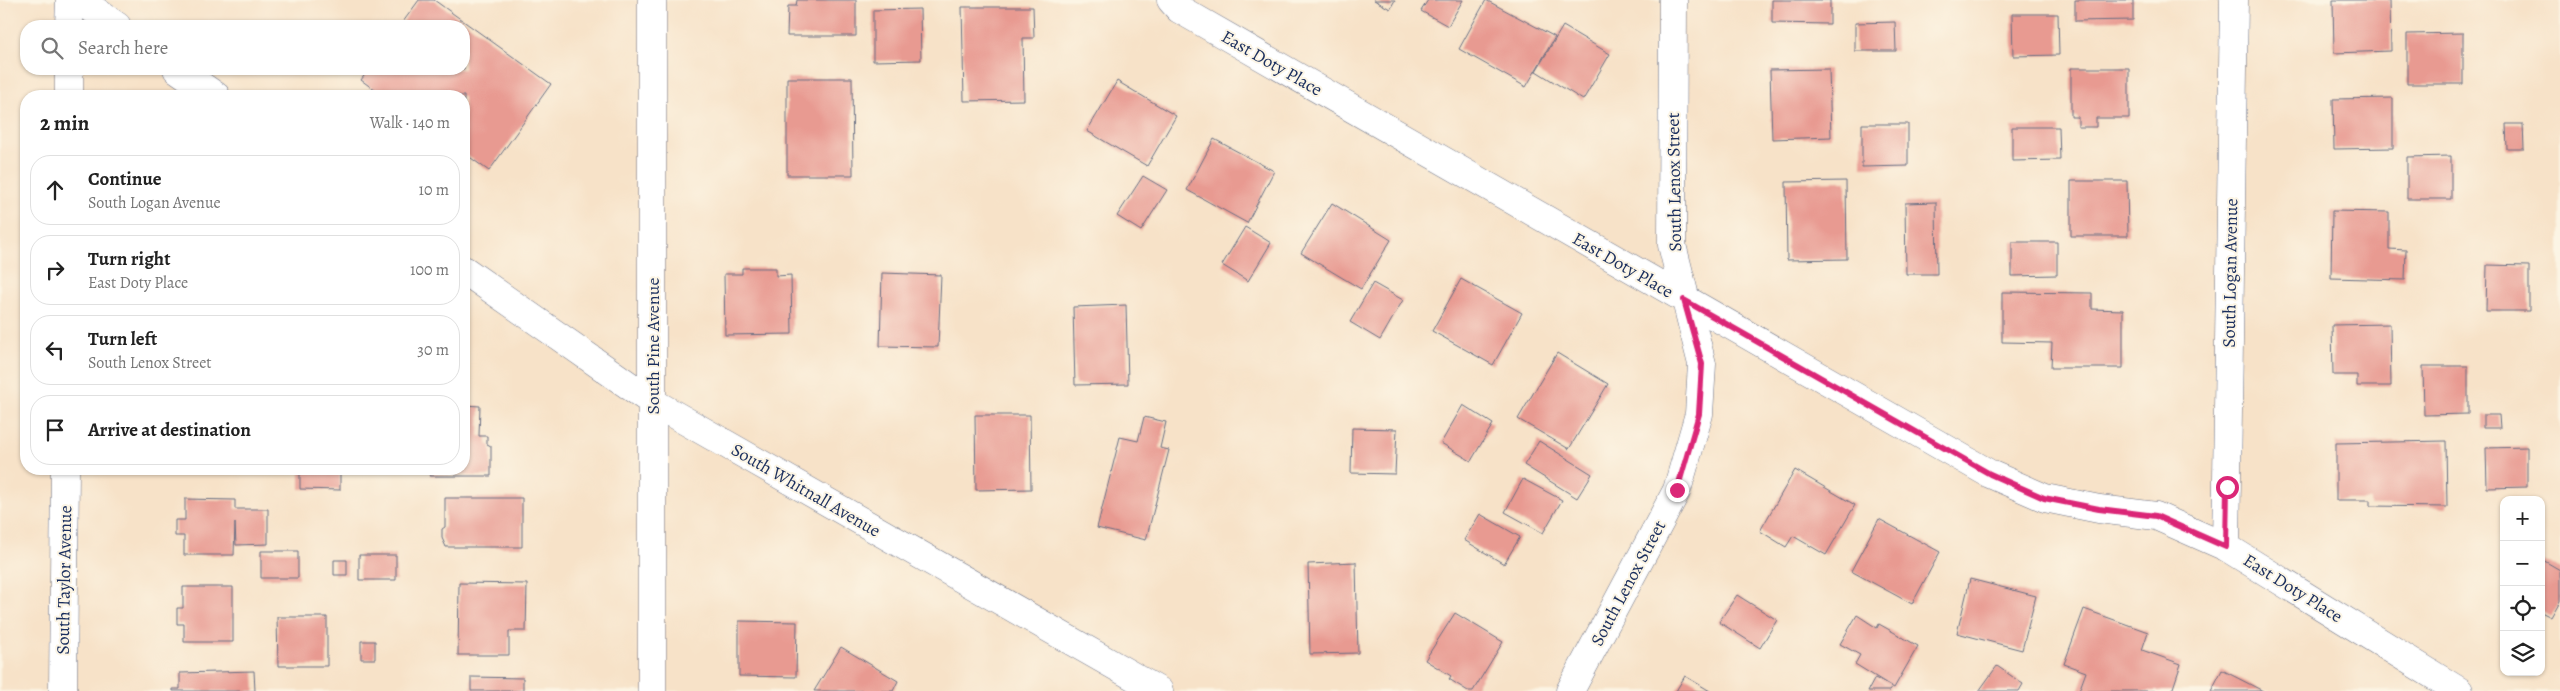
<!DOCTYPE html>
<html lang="en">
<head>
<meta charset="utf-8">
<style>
	body { margin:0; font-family:Alegreya,serif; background:#f2f2f2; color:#222 }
	.controls { position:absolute; right:15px; bottom:15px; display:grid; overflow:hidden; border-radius:10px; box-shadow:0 1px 4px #0004 }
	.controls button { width:45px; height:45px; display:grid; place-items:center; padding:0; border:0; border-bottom:1px solid #e0e0e0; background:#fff; color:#222; font:25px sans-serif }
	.stop { position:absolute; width:15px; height:15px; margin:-11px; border:4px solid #db2777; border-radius:50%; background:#fff }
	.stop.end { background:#db2777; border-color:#fff; box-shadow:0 1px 5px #0008 }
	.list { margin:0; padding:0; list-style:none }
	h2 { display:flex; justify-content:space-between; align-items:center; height:65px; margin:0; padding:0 20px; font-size:21px }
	h2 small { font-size:16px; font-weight:400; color:#767676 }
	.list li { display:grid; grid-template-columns:32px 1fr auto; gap:15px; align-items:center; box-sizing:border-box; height:70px; margin:0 10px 10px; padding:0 10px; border:1px solid #e0e0e0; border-radius:20px }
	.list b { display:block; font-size:19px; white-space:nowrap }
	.list p { margin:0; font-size:16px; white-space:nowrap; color:#767676 }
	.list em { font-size:16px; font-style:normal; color:#767676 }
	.icon { flex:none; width:28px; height:28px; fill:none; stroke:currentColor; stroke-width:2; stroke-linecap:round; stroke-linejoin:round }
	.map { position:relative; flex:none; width:2560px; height:691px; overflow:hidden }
	.search { position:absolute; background:#fff; box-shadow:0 1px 4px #0004; left:20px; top:20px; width:450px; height:55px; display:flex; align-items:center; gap:12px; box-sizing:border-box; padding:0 18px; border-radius:20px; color:#767676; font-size:19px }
	.panel { position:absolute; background:#fff; box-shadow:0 1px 4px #0004; left:20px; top:90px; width:450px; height:385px; border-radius:20px }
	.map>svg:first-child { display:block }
</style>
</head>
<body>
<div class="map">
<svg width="2560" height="691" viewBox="0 0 2560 691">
	<rect width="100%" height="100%" fill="#fcf5e5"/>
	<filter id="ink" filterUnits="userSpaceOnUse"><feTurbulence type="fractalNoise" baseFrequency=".02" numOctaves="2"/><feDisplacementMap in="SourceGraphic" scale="10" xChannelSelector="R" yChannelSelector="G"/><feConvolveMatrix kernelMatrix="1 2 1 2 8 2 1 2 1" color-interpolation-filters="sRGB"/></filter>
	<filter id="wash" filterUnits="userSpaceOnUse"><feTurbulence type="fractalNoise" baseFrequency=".0096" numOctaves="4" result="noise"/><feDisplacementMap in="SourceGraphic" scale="20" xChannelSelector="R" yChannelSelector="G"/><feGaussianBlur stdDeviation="1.12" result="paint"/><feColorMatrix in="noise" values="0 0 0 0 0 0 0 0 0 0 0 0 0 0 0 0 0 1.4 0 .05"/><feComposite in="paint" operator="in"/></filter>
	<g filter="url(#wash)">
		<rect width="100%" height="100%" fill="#f7e2c8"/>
		<g id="blocks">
			<path fill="#e89a91" d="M419,0h15l117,84 -62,87 -25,-18v-57h-81l-22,-16 8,-11h95v-43h-64z
				M797,0h59v36h-69l1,-30h8z
				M1374,0h21l-5,9z
				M1428,0h35l-15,26 -27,-15z
				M1486,0l69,37 -29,50 -67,-38z
				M1772,0h58v24l-58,-1z
				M2075,0h58v20l-58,1z
				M2333,0h57l1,51 -57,2z
				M962,7h71l1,31h-11l1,62 -60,1z
				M920,9l1,51 -48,1v-51z
				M2012,14h46l1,41 -46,1z
				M1895,22l1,29h-41v-28z
				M1563,26l47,28 -27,46 -47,-29z
				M2463,33v51h-56v-50z
				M2071,68h58v50h-33v9h-18v-10h-7z
				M1829,69l2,68 -59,2 -2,-69z
				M787,78h65l1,97h-66z
				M1117,81l59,35 -29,50 -60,-35z
				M2393,98v50l-59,1 -1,-50z
				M1862,124h46v42l-46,1z
				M2506,124h17l1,25h-17z
				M2012,127h47l1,33 -48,1z
				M1214,139l60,32 -27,52 -60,-33z
				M2451,156v43h-44v-42z
				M1143,176l24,14 -26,41 -24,-15z
				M1846,181l1,78 -60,1 -1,-78z
				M2071,181h56l1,55h-57z
				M1936,202l1,72h-31l-1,-71z
				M1332,203l59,37 -30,49 -60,-36z
				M2332,211l57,1v37l17,1 -1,30 -74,-2z
				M1245,227l26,16 -23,38 -26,-16z
				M2012,242h45v33l-45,1z
				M2487,265l42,1v45h-43z
				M742,268h34v8l15,-1 1,59 -67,1 -1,-61h18z
				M882,273l59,2 -3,72 -58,-1z
				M1461,279l61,34 -29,52 -61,-34z
				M1373,283l30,17 -23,40 -30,-18z
				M2002,292l90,1v16l31,1v58h-72l1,-25 -50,-1z
				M1126,305l2,79 -53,1 -2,-78z
				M2390,324l1,62h-34v-11h-24l-1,-50z
				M1557,353l51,31 -39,65 -51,-30z
				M2423,366h45v48l-44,1z
				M464,405l16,1 -1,30h8v8l4,2v30h-61v-7h34z
				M1463,405l30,19 -22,37 -30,-18z
				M975,415h55l1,74 -55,1z
				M2483,415h16l1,13h-17z
				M1144,417l22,5 -6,26 9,2 -23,90 -49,-12 23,-91 18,4z
				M1352,428l45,1 -2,45 -44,-1z
				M1539,441l53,33 -15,24 -53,-33z
				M2446,441l1,66 -77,-1v-6h-34v-57z
				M2527,447v40l-40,1 -1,-40z
				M300,469h40v21l-40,-1z
				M1795,470l60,35 -29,50 -33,-19 -7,11 -26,-16z
				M1523,479l39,21 -19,33 -38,-21z
				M445,498h77v49h-76l-4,-9v-9l3,-2z
				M185,499l50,1v9h33v35l-32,1 -1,-22 -1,32h-50v-19h-9v-16h10z
				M1480,514l40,23 -16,27 -40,-24z
				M1879,519l61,33 -28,52 -61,-33z
				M261,551h37v27h-37z
				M359,555h37v25h-37z
				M2541,559l19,11v31l-9,16 -10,-5z
				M334,560h13v15h-13z
				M1356,562l2,91 -48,1 -2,-90z
				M1970,579l66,17 -14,54 -65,-17z
				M459,583l68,1 -1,47h-17v24h-51z
				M183,587h50v55h-49v-18h-7v-16h6z
				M1737,595l40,25 -17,28 -41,-26z
				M2084,609l64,23 -6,18 39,14 -9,27h-93l7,-19 -22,-8z
				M1455,613l48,29 -30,49h-5l-19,-12 2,-3 -26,-16z
				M1857,615l20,13 2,-4 39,22 -24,42 -39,-24 5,-9 -20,-11z
				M277,617h50v49h-49z
				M739,621l58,1 -1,55 -57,-1z
				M361,641h14v18h-14z
				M841,647l57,34 -5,10h-79z
				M1997,666l26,18 -4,7h-40z
				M2222,670l41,21h-52z
				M254,671l1,20h-82v-2h7v-16z
				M1685,676l25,15h-34z
				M471,677l52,1v13h-52z
				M1875,678l17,9 -3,4h-21z"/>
		</g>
	</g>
	<g filter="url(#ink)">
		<use href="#blocks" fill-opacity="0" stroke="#686e83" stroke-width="1"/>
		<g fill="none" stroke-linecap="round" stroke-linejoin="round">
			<defs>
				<path id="minor" d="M80,0l37,26
					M1171,0l8,9 811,465 55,24 54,11 57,7 70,31 233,144
					M69,26l1,-26
					M177,69l39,27
					M69,96v-27
					M464,270l190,133 505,288
					M2226,547l8,-547
					M63,691l2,-222
					M652,691v-691
					M1570,691l107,-201 22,-76 3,-50 -30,-119 1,-245"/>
			</defs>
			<use href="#minor" stroke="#686e83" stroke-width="29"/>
			<use href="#minor" stroke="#fff" stroke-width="28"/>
		</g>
	</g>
	<g fill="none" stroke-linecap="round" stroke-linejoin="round" filter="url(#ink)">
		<path stroke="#db2777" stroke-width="6" d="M1677,490l22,-76 3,-50 -18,-64 306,174 54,24 55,11 57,7 70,31 1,-60"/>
	</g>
	<g text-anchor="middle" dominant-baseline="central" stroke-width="4" stroke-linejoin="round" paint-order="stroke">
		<g font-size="18" fill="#1b2f5e" stroke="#fcf5e5">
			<text transform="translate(1272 63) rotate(30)">East Doty Place</text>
			<text transform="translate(1674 182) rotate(-91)">South Lenox Street</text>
			<text transform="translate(1623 265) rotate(30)">East Doty Place</text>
			<text transform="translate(2230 273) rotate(-89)">South Logan Avenue</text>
			<text transform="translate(653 346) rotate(-90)">South Pine Avenue</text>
			<text transform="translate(806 490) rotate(30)">South Whitnall Avenue</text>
			<text transform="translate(64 580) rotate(-89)">South Taylor Avenue</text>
			<text transform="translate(1628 583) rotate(-62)">South Lenox Street</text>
			<text transform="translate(2293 588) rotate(32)">East Doty Place</text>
		</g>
	</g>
</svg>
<div class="controls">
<button>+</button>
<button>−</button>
<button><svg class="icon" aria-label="locate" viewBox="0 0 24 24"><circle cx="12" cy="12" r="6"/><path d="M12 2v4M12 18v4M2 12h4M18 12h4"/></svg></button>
<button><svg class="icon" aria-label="layers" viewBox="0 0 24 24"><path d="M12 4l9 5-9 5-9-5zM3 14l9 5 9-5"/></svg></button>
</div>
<div class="stop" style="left:2227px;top:487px"></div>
<div class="stop end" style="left:1677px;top:490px"></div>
<div class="search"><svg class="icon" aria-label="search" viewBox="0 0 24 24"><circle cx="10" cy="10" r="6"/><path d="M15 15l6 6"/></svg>Search here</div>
<section class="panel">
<h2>2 min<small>Walk · 140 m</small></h2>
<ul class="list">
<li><svg class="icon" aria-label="ahead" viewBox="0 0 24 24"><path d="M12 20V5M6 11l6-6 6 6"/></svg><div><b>Continue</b><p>South Logan Avenue</p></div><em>10 m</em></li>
<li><svg class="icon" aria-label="right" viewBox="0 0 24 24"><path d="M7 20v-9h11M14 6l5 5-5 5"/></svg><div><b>Turn right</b><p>East Doty Place</p></div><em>100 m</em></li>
<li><svg class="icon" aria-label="left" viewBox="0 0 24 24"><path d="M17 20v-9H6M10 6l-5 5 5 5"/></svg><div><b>Turn left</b><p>South Lenox Street</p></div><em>30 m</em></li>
<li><svg class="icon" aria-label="arrive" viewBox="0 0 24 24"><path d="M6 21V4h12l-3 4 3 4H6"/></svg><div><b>Arrive at destination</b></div></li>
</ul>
</section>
</div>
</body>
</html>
